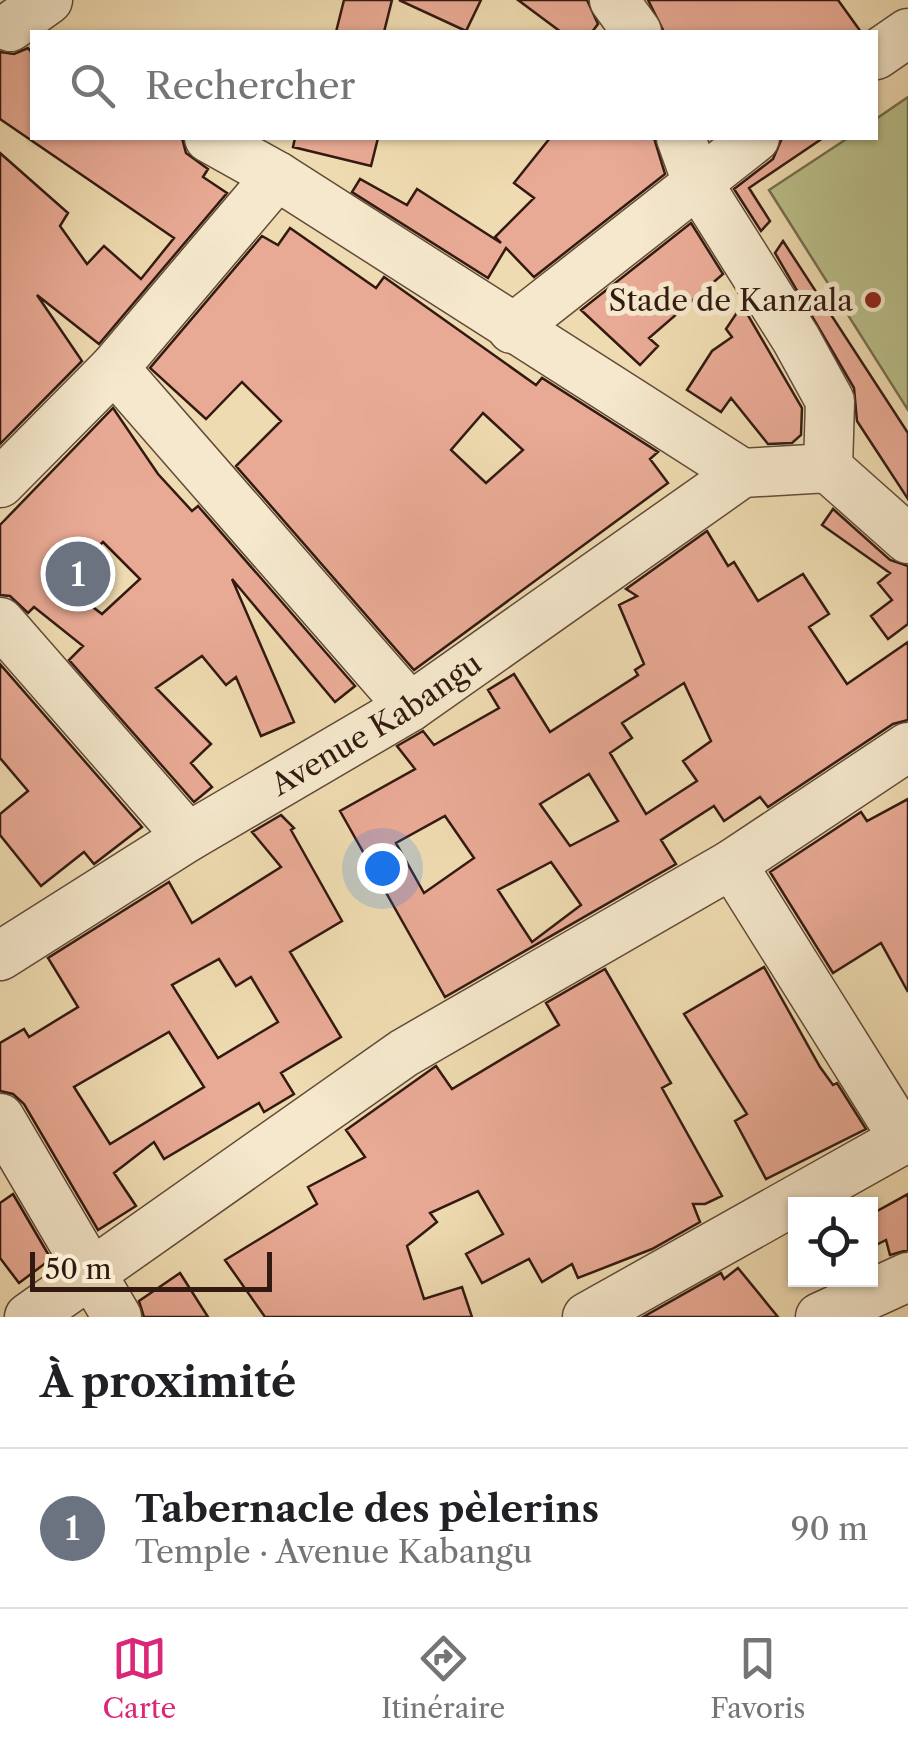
<!DOCTYPE html>
<html lang="fr">
<head>
<meta charset="utf-8">
<style>
	body { margin:0; font-family:"Libre Caslon Text",serif; background:#f6f6f6; color:#202124 }
	.controls { position:absolute; right:30px; bottom:30px; display:grid; overflow:hidden; border-radius:0px; box-shadow:0 2px 8px #0004 }
	.controls button { width:90px; height:90px; display:grid; place-items:center; padding:0; border:0; border-bottom:2px solid #e0e0e0; background:#fff; color:#202124; font:50px sans-serif }
	.scale { position:absolute; left:30px; bottom:25px; width:242px; box-sizing:border-box; padding-left:10px; border:5px solid #331a11; border-top:0; font-size:28px; line-height:35px; white-space:nowrap; color:#331a11; -webkit-text-stroke:8px #f5e8cc; paint-order:stroke }
	.you { position:absolute; left:382px; top:868px; width:35px; height:35px; margin:-25px; border:8px solid #fff; border-radius:50%; background:#1a73e8; box-shadow:0 0 0 15px #1a73e833 }
	.badge { display:grid; place-items:center; width:65px; height:65px; border-radius:50%; background:#db2777; color:#fff; font-size:32px; font-weight:700 }
	.pin { position:absolute; translate:-50% -50%; border:5px solid #fff; box-shadow:0 2px 10px #0006 }
	.list { margin:0; padding:0; list-style:none }
	h2 { display:flex; justify-content:space-between; align-items:center; height:130px; margin:0; padding:0 40px; font-size:42px }
	h2 small { font-size:32px; font-weight:400; color:#757577 }
	.list li { display:grid; grid-template-columns:65px 1fr auto; gap:30px; align-items:center; box-sizing:border-box; height:160px; padding:0 40px; border-top:2px solid #e0e0e0 }
	.list b { display:block; font-size:38px; white-space:nowrap }
	.list p { margin:0; font-size:32px; white-space:nowrap; color:#757577 }
	.list em { font-size:32px; font-style:normal; color:#757577 }
	.icon { flex:none; width:55px; height:55px; fill:none; stroke:currentColor; stroke-width:2; stroke-linecap:round; stroke-linejoin:round }
	.map { position:relative; flex:none; width:908px; height:1317px; overflow:hidden }
	.search { position:absolute; background:#fff; box-shadow:0 2px 8px #0004; left:30px; right:30px; top:30px; height:110px; display:flex; align-items:center; gap:25px; box-sizing:border-box; padding:0 35px; border-radius:0px; color:#757577; font-size:38px }
	.sheet { height:290px; background:#fff }
	nav { display:flex; justify-content:space-around; align-items:center; box-sizing:border-box; height:140px; border-top:2px solid #e0e0e0; background:#fff; font-size:28px; color:#757577 }
	nav a { display:grid; justify-items:center; gap:5px }
	nav .on { color:#db2777 }
	.map>svg:first-child { display:block }
</style>
</head>
<body>
<div class="map">
<svg width="908" height="1317" viewBox="0 0 908 1317">
	<rect width="100%" height="100%" fill="#efdbb1"/>
	<filter id="stains"><feTurbulence type="fractalNoise" baseFrequency=".002" numOctaves="4"/><feColorMatrix values="0 0 0 0 .2 0 0 0 0 .09 0 0 0 0 .02 0 0 0 .5 -.17"/></filter>
	<radialGradient id="worn" r=".72"><stop offset=".6" stop-color="#630" stop-opacity="0"/><stop offset="1" stop-color="#630" stop-opacity=".3"/></radialGradient>
	<path fill="#bac08b" stroke="#766d4e" stroke-width="2.5" d="M908,97v313l-139,-220 79,-52h28v-19z"/>
	<path fill="#e9aa95" stroke="#331a11" stroke-width="2.5" fill-rule="evenodd" d="M344,0h48l-8,32h-48z
		M399,0h82l-15,31z
		M518,0h69l11,24 -6,8h-31z
		M648,0h190l23,32h-197z
		M28,48l4,5v85h150l4,15 22,16 -5,8 24,16 -128,151 -62,-49 45,66 -82,83v-291l68,60 -8,13 27,38 17,-18 37,33 33,-41 -174,-119v-67l14,2z
		M295,138h83l-7,28 -78,-19z
		M550,138h104l11,36 -131,103 -28,-29 -18,30 -136,-86 8,-13 47,26 10,-16 84,54 -6,-6 39,-39 -20,-15z
		M782,138h41l-74,50 21,33 -9,10 -27,-42 39,-30z
		M691,223l32,51 -74,64 9,8 -18,19 -59,-55z
		M290,228l86,60 8,-11 152,108 6,-7 116,74 -8,7 18,24 -254,187 -178,-204 45,-45 -39,-39 -36,37 -56,-51 112,-132 16,9zM483,413l40,37 -37,33 -35,-33z
		M783,241l125,192v66l-51,-78 -3,-33 -79,-135z
		M742,305l60,103 -1,27 -9,8 -24,1 -37,-46 -10,14 -34,-22 25,-39 20,-14 -6,-8z
		M113,408l45,66 34,37 6,-5 157,180 -20,16 -103,-123 62,143 -33,14 -25,-59 -10,8 -24,-29 -46,32 55,56 -20,19 21,24 -18,15 -125,-142 14,-14 -49,-39 -6,6 -18,-17 -10,-1v-70zM103,542l37,37 -38,35 -42,-32z
		M833,509l57,51 18,6v58l-20,15 -17,-23 21,-16 -14,-17 12,-10 -68,-48z
		M707,531l21,35 6,-4 24,39 45,-27 26,40 -20,13 38,57 61,-42v78l-15,4 -125,83 -8,-10 -36,24 -10,-15 -53,34 15,24 -231,133 -105,-186 75,-42 -18,-23 26,-15 11,14 65,-37 -11,-18 26,-16 36,58 88,-57 -3,-5 9,-6 -25,-59 18,-9 -11,-7zM684,683l27,58 -28,20 14,20 -51,33 -36,-61 22,-15 -10,-15zM589,774l29,47 -48,25 -30,-42zM445,816l29,42 -50,35 -28,-50zM551,862l30,43 -49,37 -34,-52z
		M0,664l142,163 -48,37 -10,-12 -43,34 -41,-51v-21l28,-23 -28,-33z
		M908,799v193l-27,-49 -48,30 -63,-101 91,-60 6,9z
		M281,815l13,13 -3,2 51,91 -52,31 51,85 -60,36 13,21 -30,18 -5,-9 -95,56 -10,-17 -40,31 22,33 -38,24 -74,-126 -11,-10 -13,-3v-48l24,-14 5,8 49,-30 -30,-49 121,-76 23,41 89,-56 -29,-35zM219,959l17,27 15,-9 27,45 -60,36 -46,-73zM169,1032l35,55 -94,57 -36,-57z
		M764,967l56,100 13,18 4,-2 29,46 -100,50 -31,-58 12,-7 -63,-100z
		M605,969l66,114 -9,5 60,108 -17,8h-12l7,18 -48,27 -74,29 -6,-14 -30,18 -13,-23 -47,24 -16,-29 37,-20 -25,-43 -48,22 7,9 -30,24 17,53 38,-12 10,30h-207l-40,-57 92,-56 -9,-17 57,-30 -19,-27 90,-64 16,23 107,-64 -13,-22z
		M13,1194l38,65 -32,24 -19,-25v-55z
		M908,1194v56l-18,5 -4,-15 -16,8v-33z
		M738,1268l40,49h-135l78,-44 3,6z
		M180,1273l28,44h-64l-5,-16z"/>
	<g fill="none" stroke-linecap="round" stroke-linejoin="round">
		<defs>
			<g id="minor">
				<path d="M614,0l23,32"/>
				<path d="M10,27l38,-27"/>
				<path d="M876,55l32,-22"/>
				<path d="M209,138l68,38 465,297 86,-5 80,71"/>
				<path d="M681,138l15,42 100,159 34,62 -2,67"/>
				<path d="M512,329l243,-191"/>
				<path d="M114,368l296,339"/>
				<path d="M0,483l114,-115 163,-192"/>
				<path d="M0,622l188,215"/>
				<path d="M732,864l172,275"/>
				<path id="s1" d="M0,956l188,-119 222,-130 332,-234"/>
				<path d="M0,1118l117,199"/>
				<path d="M29,1317l375,-264 328,-189 176,-117"/>
				<path d="M587,1317l321,-180"/>
				<path d="M820,1317l88,-40"/>
			</g>
		</defs>
		<use href="#minor" stroke="#624a39" stroke-width="51"/>
		<use href="#minor" stroke="#f5e8cc" stroke-width="48"/>
	</g>
	<circle fill="#8f2418" stroke="#f5e8cc" stroke-width="4" cx="873" cy="300" r="10"/>
	<g text-anchor="middle" dominant-baseline="central" stroke-width="10" stroke-linejoin="round" paint-order="stroke">
		<g font-size="30" fill="#331a11" stroke="#f5e8cc" text-anchor="end">
			<text x="853" y="300">Stade de Kanzala</text>
		</g>
		<g font-size="30" fill="#331a11" stroke="#f5e8cc">
			<text stroke="none"><textPath href="#s1" startOffset="442">Avenue Kabangu</textPath></text>
		</g>
	</g>
	<rect width="100%" height="100%" filter="url(#stains)"/>
	<rect width="100%" height="100%" fill="url(#worn)"/>
</svg>
<div class="controls">
<button><svg class="icon" aria-label="locate" viewBox="0 0 24 24"><circle cx="12" cy="12" r="6"/><path d="M12 2v4M12 18v4M2 12h4M18 12h4"/></svg></button>
</div>
<div class="scale">50 m</div>
<div class="you"></div>
<div class="pin badge" style="left:78px;top:574px;background:#6b7280">1</div>
<div class="search"><svg class="icon" aria-label="search" viewBox="0 0 24 24"><circle cx="10" cy="10" r="6"/><path d="M15 15l6 6"/></svg>Rechercher</div>
</div>
<section class="sheet">
<h2>À proximité<small></small></h2>
<ul class="list">
<li><span class="badge" style="background:#6b7280">1</span><div><b>Tabernacle des pèlerins</b><p>Temple · Avenue Kabangu</p></div><em>90 m</em></li>
</ul>
</section>
<nav>
<a class="on"><svg class="icon" aria-label="map" viewBox="0 0 24 24"><path d="M3 6l6-2 6 2 6-2v14l-6 2-6-2-6 2zM9 4v14M15 6v14"/></svg>Carte</a>
<a><svg class="icon" aria-label="directions" viewBox="0 0 24 24"><path d="M12 3l9 9-9 9-9-9zM9 14v-3h6M13 9l2 2-2 2"/></svg>Itinéraire</a>
<a><svg class="icon" aria-label="saved" viewBox="0 0 24 24"><path d="M7 4h10v16l-5-4-5 4z"/></svg>Favoris</a>
</nav>
</body>
</html>
